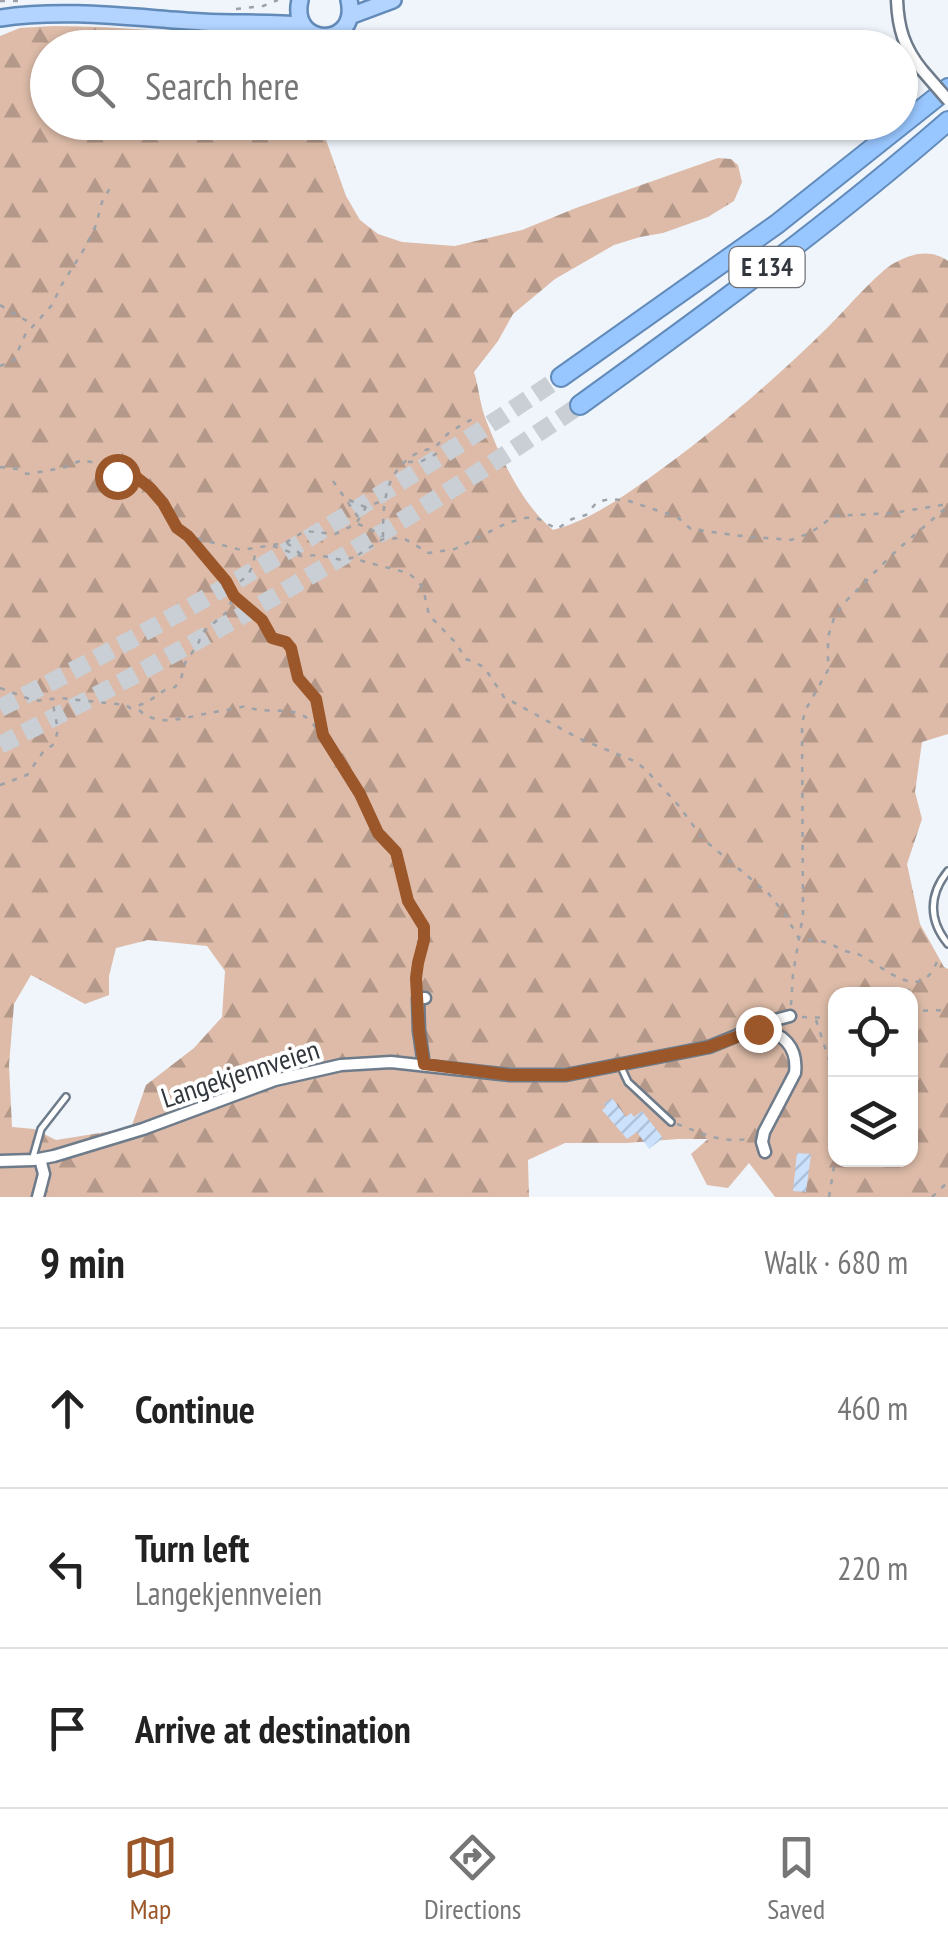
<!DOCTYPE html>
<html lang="en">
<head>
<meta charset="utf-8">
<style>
	body { margin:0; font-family:"PT Sans Narrow",sans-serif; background:#f6f6f6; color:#222 }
	.controls { position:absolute; right:30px; bottom:30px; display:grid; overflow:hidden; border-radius:20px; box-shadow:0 2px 8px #0004 }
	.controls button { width:90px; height:90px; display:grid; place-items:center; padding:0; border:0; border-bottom:2px solid #e0e0e0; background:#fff; color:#222; font:50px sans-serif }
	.stop { position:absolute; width:30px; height:30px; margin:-22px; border:8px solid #9b5729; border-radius:50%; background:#fff }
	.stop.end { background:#9b5729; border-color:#fff; box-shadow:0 2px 10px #0008 }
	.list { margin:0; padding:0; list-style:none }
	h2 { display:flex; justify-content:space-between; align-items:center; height:130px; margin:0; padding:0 40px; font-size:42px }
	h2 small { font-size:32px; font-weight:400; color:#767676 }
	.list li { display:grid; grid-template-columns:65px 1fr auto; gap:30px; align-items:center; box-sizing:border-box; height:160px; padding:0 40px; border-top:2px solid #e0e0e0 }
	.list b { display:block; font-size:38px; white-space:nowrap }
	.list p { margin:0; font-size:32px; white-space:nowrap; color:#767676 }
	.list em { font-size:32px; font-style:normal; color:#767676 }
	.icon { flex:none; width:55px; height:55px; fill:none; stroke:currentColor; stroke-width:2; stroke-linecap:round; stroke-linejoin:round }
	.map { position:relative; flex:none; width:948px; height:1197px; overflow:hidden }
	.search { position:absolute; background:#fff; box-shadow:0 2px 8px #0004; left:30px; right:30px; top:30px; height:110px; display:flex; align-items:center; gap:25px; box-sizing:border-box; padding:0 35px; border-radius:55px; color:#767676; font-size:38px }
	.sheet { height:610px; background:#fff }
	nav { display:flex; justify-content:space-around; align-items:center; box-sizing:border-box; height:140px; border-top:2px solid #e0e0e0; background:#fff; font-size:28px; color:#767676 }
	nav a { display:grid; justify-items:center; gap:5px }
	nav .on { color:#9b5729 }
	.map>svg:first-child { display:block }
</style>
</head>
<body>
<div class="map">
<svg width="948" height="1197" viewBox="0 0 948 1197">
	<defs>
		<pattern id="forest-firs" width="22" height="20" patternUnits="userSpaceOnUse" patternTransform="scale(2.5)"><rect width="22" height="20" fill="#ddbba8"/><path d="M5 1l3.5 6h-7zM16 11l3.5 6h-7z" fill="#b4998a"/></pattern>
		<pattern id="building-hatch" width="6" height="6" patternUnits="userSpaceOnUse" patternTransform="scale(2.5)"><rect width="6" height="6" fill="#cbe1fc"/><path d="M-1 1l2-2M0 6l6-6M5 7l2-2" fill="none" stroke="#afc2d9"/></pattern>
	</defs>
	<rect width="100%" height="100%" fill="#eff5fb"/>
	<path fill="url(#forest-firs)" fill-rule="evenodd" d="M53,26c46,0 90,4 135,6 35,1 68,-1 103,4l5,11 -248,1v74l272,1 26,73 14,24 18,14 24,8 53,4 67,-16 54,-22 142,-50 13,1 7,6 4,17 -8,19 -26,16 -45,16 -23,4 -26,8 -59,34 -42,35 -15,27 -24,31c5,16 6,33 12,48 15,39 35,83 67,110 35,-9 66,-31 95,-51 63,-45 122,-95 177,-149 19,-18 46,-51 66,-65 18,-11 39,-17 57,-4v473l-26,8 -7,50 7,27 -15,45 13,60 24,43 4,2v228h-173l-26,-34 -21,25 -21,-3 -16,-31 17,-15h-30l-51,4h-62l-37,17 1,37h-529v-1161l20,-8zM148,940l59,6 18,25 -3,46 -28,31 -48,37 -15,43 -75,12 -22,-11 -22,-2 -3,-62 5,-61 17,-29 54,29 24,-9v-19l7,-28zM836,994h74v166h-74z"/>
	<path fill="url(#building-hatch)" d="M612,1098l14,19 5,-4 3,4 8,-6 21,27 -14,11 -12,-17 -10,7 -25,-29 4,-3 -2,-3z
		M797,1153l14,1 -5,38 -13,-1z"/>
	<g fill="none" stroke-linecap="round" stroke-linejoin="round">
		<path stroke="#c9cfd5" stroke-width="18" stroke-dasharray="18 9" stroke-linecap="butt" d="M0,708c195,-98 381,-209 561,-331
			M0,745c201,-101 394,-214 580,-340"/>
		<defs>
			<path id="service" d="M948,871c-19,23 -20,49 0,73
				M621,1067l7,15 43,40
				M33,1157l8,-28 25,-32"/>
			<path id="minor" d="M897,0c1,28 7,48 25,70
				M758,1029c25,3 40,18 37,44l-31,59 -2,10 3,10
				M424,1065l-5,-34 -1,-33h7
				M0,1161l33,-1 21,-4 89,-27 132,-49 66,-15 50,-3 119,13h56l143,-28 66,-27 15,-4
				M38,1197l6,-23 -4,-15"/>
			<path id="primary" d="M300,0c-11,48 60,49 49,0
				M350,16l43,-16
				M0,18c66,-10 135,0 202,4 34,2 67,0 101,3"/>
			<path id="trunk" d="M561,377l216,-153 171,-136
				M580,405c126,-91 251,-182 368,-284"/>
		</defs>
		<use href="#service" stroke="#6e7b8a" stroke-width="10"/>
		<use href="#minor" stroke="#6e7b8a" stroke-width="15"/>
		<use href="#primary" stroke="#638bba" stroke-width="20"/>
		<use href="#trunk" stroke="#638bba" stroke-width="22"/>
		<path stroke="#9ca2a8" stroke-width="2.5" stroke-dasharray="5 8" stroke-linecap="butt" d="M0,1h23
			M236,9l27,-3 15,-6
			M349,48l3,-8
			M0,305l32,19
			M0,366l14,-6 11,-25 27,-30 9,-19 25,-40 10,-21 6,-23 9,-16
			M408,462l14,-1 16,-8 -1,-5
			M0,467l17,2 10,5 36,-6 19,-8 23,5 12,10 15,-1 18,14 13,15 14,25 11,8 53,14 44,-7 20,-12 30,3 21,-10 10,-17 18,-7
			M333,481l25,36
			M349,500l16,7
			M358,524l14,6 9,7
			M188,536l38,45 8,15 28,24 10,18 14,4 5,6 7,30 18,21 7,36 11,20 8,9 18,30 18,39 21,25 9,43 17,26 -1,14 -6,22 -1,24
			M383,537c0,-34 1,-65 34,-84 5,-3 11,-3 16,-5 6,-3 11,-12 17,-16 9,-6 19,-11 28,-16
			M287,543l16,13
			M273,546l28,10 17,-1 24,5 14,-3 6,4 46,12 9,7 6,8 6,27 26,27 11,17 18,8 20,30 74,41 56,23 11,8 34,37 24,33 66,55 17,22 13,23c10,1 22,1 31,5 9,3 6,4 15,7 11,3 5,-1 15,4 27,13 61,51 78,4
			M358,555l25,-16 20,-1 26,15 26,-4 52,-26 18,-5 10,-1 22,12 15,-10 14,-4 11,-13 13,-3 19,2 48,16 14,12 50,7 50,4 19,-7 24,-17 59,-3 55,-9
			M0,688l35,13 25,-3 66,7 4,3 16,-5 19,-13 10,-3 6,-8 4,-16 13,-19 4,-11 26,-22 8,-26 12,-10 5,-10 3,-16
			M139,710c17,15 36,10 56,6 17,-4 34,-6 51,-10 17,9 41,0 58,10 7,4 12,13 18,18
			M0,785l27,-10 16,-23 11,-8 4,-14 -6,-31
			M908,994l3,-10
			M791,1005l2,-31 10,-59 -1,-192 4,-14 22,-39v-33l6,-19 9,-14 54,-54 51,-44
			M910,1011l38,-1
			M802,1017l34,1
			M816,1020l14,43 3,58 -6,9 9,17
			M677,1124c25,9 47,21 74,14
			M829,1197l7,-42
			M932,1197l16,-15"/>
		<use href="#service" stroke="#fff" stroke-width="5"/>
		<use href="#minor" stroke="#fff" stroke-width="10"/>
		<use href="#primary" stroke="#b2d4fe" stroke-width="15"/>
		<use href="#trunk" stroke="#98c6fe" stroke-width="18"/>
		<defs>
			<path id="minor-bridge" d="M922,70l26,30"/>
		</defs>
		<use href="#minor-bridge" stroke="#6e7b8a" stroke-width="15" stroke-linecap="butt"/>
		<use href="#minor-bridge" stroke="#fff" stroke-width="10"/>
	</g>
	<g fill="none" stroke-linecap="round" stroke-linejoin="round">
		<path stroke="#9b5729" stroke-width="12" d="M117,476l15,-2 18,14 13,15 14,25 11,8 38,45 8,15 28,24 10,18 14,4 5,6 7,30 18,21 7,36 37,59 18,39 18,19 12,49 16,26v13l-6,23 -2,15 3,53 5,33 86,11h56l143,-28 49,-18"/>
	</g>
	<g text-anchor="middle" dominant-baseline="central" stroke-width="8" stroke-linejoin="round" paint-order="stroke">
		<rect fill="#fff" stroke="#6f7377" stroke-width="2.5" x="729.5" y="247" width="75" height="40" rx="8"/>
		<g font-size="25" font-weight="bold" fill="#31373d">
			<text x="767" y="267">E 134</text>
		</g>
		<g font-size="28" fill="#31373d" stroke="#fff">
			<text transform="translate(240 1073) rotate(-18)">Langekjennveien</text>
		</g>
	</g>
</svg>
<div class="controls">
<button><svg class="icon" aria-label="locate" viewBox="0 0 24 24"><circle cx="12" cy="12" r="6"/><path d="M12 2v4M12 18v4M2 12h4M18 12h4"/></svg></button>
<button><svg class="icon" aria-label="layers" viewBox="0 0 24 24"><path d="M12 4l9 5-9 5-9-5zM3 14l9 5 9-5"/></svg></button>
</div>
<div class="stop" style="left:117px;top:476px"></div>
<div class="stop end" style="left:758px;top:1029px"></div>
<div class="search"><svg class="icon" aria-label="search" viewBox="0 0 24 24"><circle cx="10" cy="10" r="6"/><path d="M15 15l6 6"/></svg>Search here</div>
</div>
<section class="sheet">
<h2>9 min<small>Walk · 680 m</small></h2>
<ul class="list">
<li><svg class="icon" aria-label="ahead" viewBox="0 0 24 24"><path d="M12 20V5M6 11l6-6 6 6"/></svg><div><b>Continue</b></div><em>460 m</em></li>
<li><svg class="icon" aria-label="left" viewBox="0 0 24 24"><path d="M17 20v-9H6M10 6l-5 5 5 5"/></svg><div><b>Turn left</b><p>Langekjennveien</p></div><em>220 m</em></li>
<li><svg class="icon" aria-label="arrive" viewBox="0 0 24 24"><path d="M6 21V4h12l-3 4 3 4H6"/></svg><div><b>Arrive at destination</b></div></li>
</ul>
</section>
<nav>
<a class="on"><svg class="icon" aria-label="map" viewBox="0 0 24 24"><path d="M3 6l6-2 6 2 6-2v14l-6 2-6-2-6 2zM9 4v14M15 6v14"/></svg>Map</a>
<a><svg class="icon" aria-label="directions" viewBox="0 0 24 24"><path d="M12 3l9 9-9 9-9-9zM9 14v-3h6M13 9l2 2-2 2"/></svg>Directions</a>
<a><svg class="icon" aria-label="saved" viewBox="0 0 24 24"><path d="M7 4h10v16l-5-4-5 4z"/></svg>Saved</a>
</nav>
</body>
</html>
